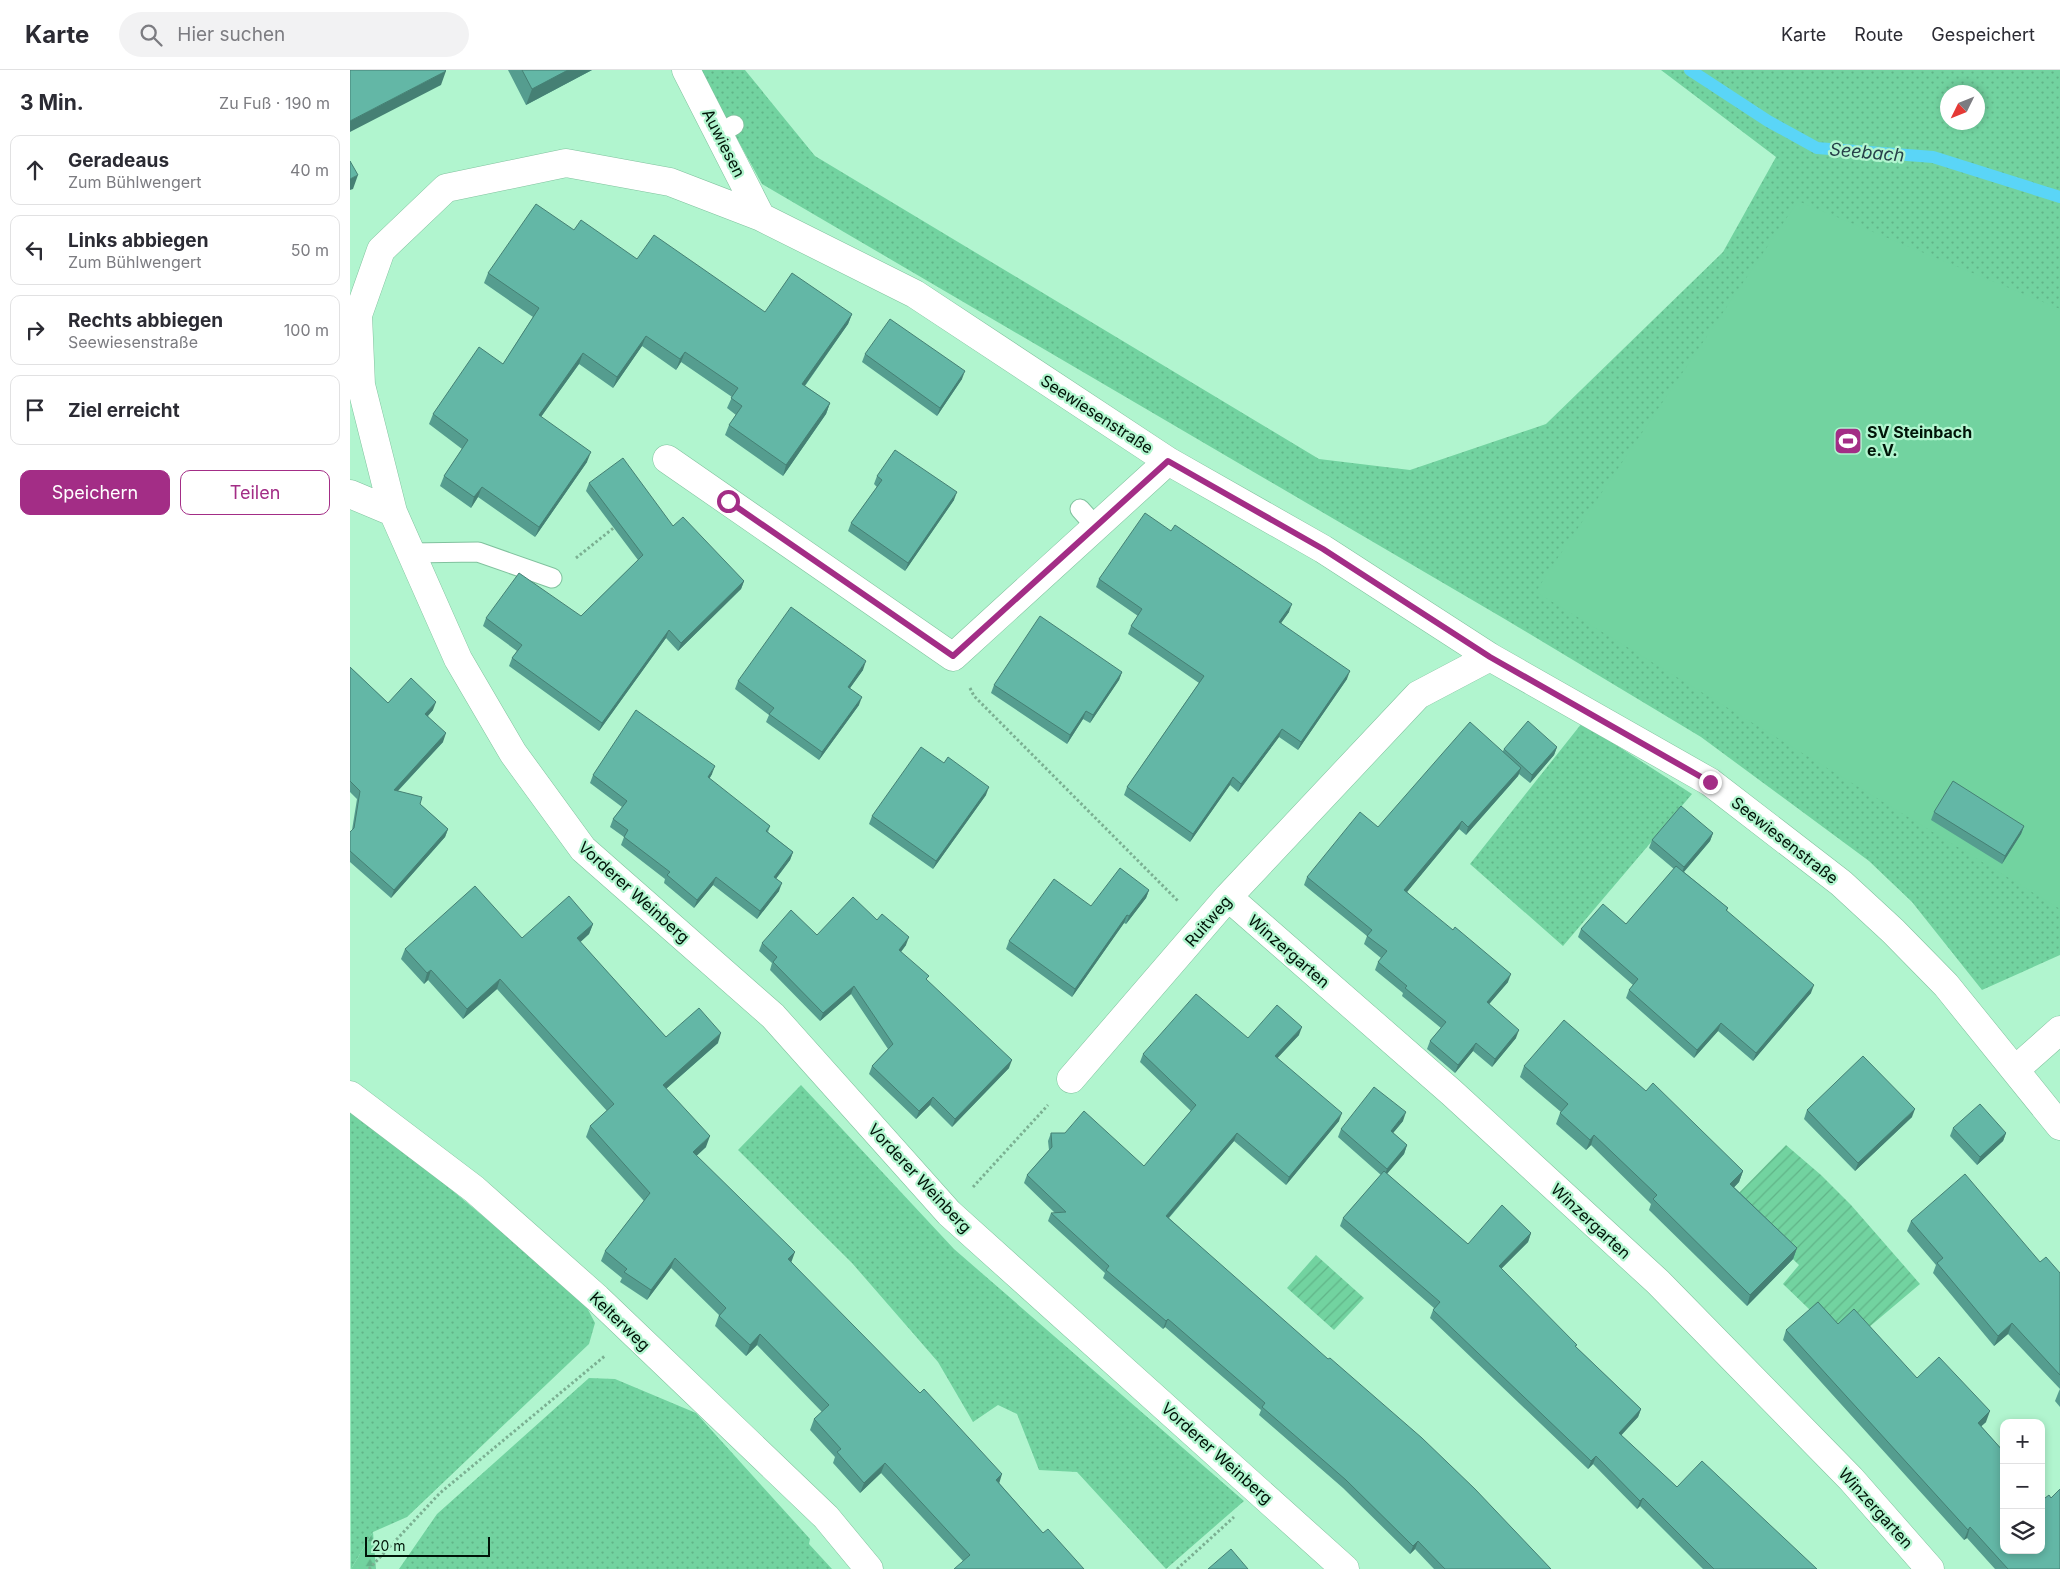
<!DOCTYPE html>
<html lang="de">
<head>
<meta charset="utf-8">
<style>
	body { margin:0; font-family:Inter,sans-serif; background:#f2f2f3; color:#2b2b33 }
	.controls { position:absolute; right:15px; bottom:15px; display:grid; overflow:hidden; border-radius:10px; box-shadow:0 2px 8px #0003 }
	.controls button { width:45px; height:45px; display:grid; place-items:center; padding:0; border:0; border-bottom:1px solid #e1e1e2; background:#fff; color:#2b2b33; font:25px sans-serif }
	.compass { position:absolute; left:1590px; top:15px; width:45px; height:45px; border-radius:50%; background:#fff; box-shadow:0 2px 8px #0003; rotate:227deg }
	.scale { position:absolute; left:15px; bottom:12px; width:125px; box-sizing:border-box; padding-left:5px; border:2px solid #001408; border-top:0; font-size:14px; line-height:18px; white-space:nowrap; color:#001408; -webkit-text-stroke:4px #b1f5cf; paint-order:stroke }
	.stop { position:absolute; width:15px; height:15px; margin:-11px; border:4px solid #a32d86; border-radius:50%; background:#fff }
	.stop.end { background:#a32d86; border-color:#fff; box-shadow:0 1px 5px #0008 }
	.list { margin:0; padding:0; list-style:none }
	h2 { display:flex; justify-content:space-between; align-items:center; height:65px; margin:0; padding:0 20px; font-size:21px }
	h2 small { font-size:16px; font-weight:400; color:#7c7c81 }
	.list li { display:grid; grid-template-columns:32px 1fr auto; gap:15px; align-items:center; box-sizing:border-box; height:70px; margin:0 10px 10px; padding:0 10px; border:1px solid #e1e1e2; border-radius:10px }
	.list b { display:block; font-size:19px; white-space:nowrap }
	.list p { margin:0; font-size:16px; white-space:nowrap; color:#7c7c81 }
	.list em { font-size:16px; font-style:normal; color:#7c7c81 }
	.actions { display:flex; gap:10px; padding:15px 20px }
	.actions a { flex:1; padding:11px 0; border:1px solid #a32d86; border-radius:10px; text-align:center; font-size:18px; color:#a32d86 }
	.actions .main { background:#a32d86; color:#fff }
	.icon { flex:none; width:28px; height:28px; fill:none; stroke:currentColor; stroke-width:2; stroke-linecap:round; stroke-linejoin:round }
	.map { position:relative; flex:none; width:1710px; height:1499px; overflow:hidden }
	header { display:flex; align-items:center; gap:30px; box-sizing:border-box; height:70px; padding:0 25px; background:#fff; border-bottom:1px solid #e1e1e2 }
	header strong { font-size:24px }
	nav { display:flex; gap:28px; margin-inline-start:auto; font-size:18px }
	.search { width:350px; height:45px; background:#f2f2f3; display:flex; align-items:center; gap:12px; box-sizing:border-box; padding:0 18px; border-radius:28px; color:#7c7c81; font-size:19px }
	main { display:flex }
	aside { flex:1; background:#fff }
	.map>svg:first-child { display:block }
</style>
</head>
<body>
<header>
<strong>Karte</strong>
<div class="search"><svg class="icon" aria-label="search" viewBox="0 0 24 24"><circle cx="10" cy="10" r="6"/><path d="M15 15l6 6"/></svg>Hier suchen</div>
<nav><a>Karte</a><a>Route</a><a>Gespeichert</a></nav>
</header>
<main>
<aside>
<h2>3 Min.<small>Zu Fuß · 190 m</small></h2>
<ul class="list">
<li><svg class="icon" aria-label="ahead" viewBox="0 0 24 24"><path d="M12 20V5M6 11l6-6 6 6"/></svg><div><b>Geradeaus</b><p>Zum Bühlwengert</p></div><em>40 m</em></li>
<li><svg class="icon" aria-label="left" viewBox="0 0 24 24"><path d="M17 20v-9H6M10 6l-5 5 5 5"/></svg><div><b>Links abbiegen</b><p>Zum Bühlwengert</p></div><em>50 m</em></li>
<li><svg class="icon" aria-label="right" viewBox="0 0 24 24"><path d="M7 20v-9h11M14 6l5 5-5 5"/></svg><div><b>Rechts abbiegen</b><p>Seewiesenstraße</p></div><em>100 m</em></li>
<li><svg class="icon" aria-label="arrive" viewBox="0 0 24 24"><path d="M6 21V4h12l-3 4 3 4H6"/></svg><div><b>Ziel erreicht</b></div></li>
</ul>
<div class="actions"><a class="main">Speichern</a><a>Teilen</a></div>
</aside>
<div class="map">
<svg width="1710" height="1499" viewBox="0 0 1710 1499">
	<defs>
		<pattern id="grass-dots" width="8" height="8" patternUnits="userSpaceOnUse" patternTransform="scale(1.25)"><rect width="8" height="8" fill="#72d3a0"/><path d="M2 2h.1M6 6h.1" fill="none" stroke="#61b488" stroke-width="1.8" stroke-linecap="round"/></pattern>
		<pattern id="forest-firs" width="22" height="20" patternUnits="userSpaceOnUse" patternTransform="scale(1.25)"><rect width="22" height="20" fill="#72d3a0"/><path d="M5 1l3.5 6h-7zM16 11l3.5 6h-7z" fill="#61b488"/></pattern>
		<pattern id="garden-furrows" width="10" height="10" patternUnits="userSpaceOnUse" patternTransform="scale(1.25)"><rect width="10" height="10" fill="#72d3a0"/><path d="M-1 1l2-2M0 10L10 0M9 11l2-2" fill="none" stroke="#61b488"/></pattern>
	</defs>
	<rect width="100%" height="100%" fill="#b1f5cf"/>
	<path fill="url(#grass-dots)" fill-rule="evenodd" d="M349,0h46l70,86 504,303 91,11 136,-46 177,-172 53,-95 -115,-87h399v885l-78,35 -70,-88 -43,-41 -168,-124 -198,-119 -741,-434zM1598,22h30v30h-30z
		M1232,653l110,71 -129,152 -93,-82z
		M451,1015l153,164 290,252 -78,68 -89,-97 -38,-2 -22,-56 -19,-9 -25,17 -35,-60 -86,-99 -114,-113z
		M0,1042l91,69 142,119 12,23 -6,21 -182,173 -34,15 -22,37z
		M239,1308l26,1 81,34 114,126 -1,5 23,25h-433l38,-55z"/>
	<path fill="url(#forest-firs)" d="M23,1462l3,37h-25z"/>
	<path fill="url(#garden-furrows)" d="M1436,1075l35,30 30,30 69,79 -58,49 -27,1 -52,-50 16,-19 -67,-65z
		M966,1185l48,43 -30,32 -47,-42z"/>
	<path fill="#72d3a0" d="M1448,131l262,108v600l-524,-317 11,-18z"/>
	<g fill="none" stroke-linecap="round" stroke-linejoin="round">
		<path stroke="#5ad5f7" stroke-width="12" d="M1340,0l78,51 49,27 116,9 127,40"/>
		<defs>
			<path id="lane" d="M369,64l15,-9
				M730,439l16,18
				M61,483l67,-1 74,26"/>
			<path id="street" d="M336,0l75,147
				M317,389l286,198 215,-196
				M0,424l43,18
				M878,827l223,195 207,190 193,197 79,90
				M1665,1000l45,-40
				M721,1009l157,-182 190,-202 72,-38
				M0,1025l124,94 123,109 229,219 43,52
				M995,1499l-396,-356 -176,-197 -190,-167 -70,-96 -55,-94 -65,-147 -32,-127 -3,-70 23,-65 65,-62 120,-25 104,19 91,35 154,77 253,167 155,88 167,108 220,125 131,101 52,48 53,54 114,141"/>
		</defs>
		<use href="#lane" stroke="#80c29e" stroke-width="21"/>
		<use href="#street" stroke="#80c29e" stroke-width="29"/>
		<path stroke="#7bb092" stroke-width="3" stroke-dasharray="2.5 2.5" stroke-linecap="butt" d="M226,488l40,-32
			M620,618l4,8 204,205
			M623,1117l75,-82
			M19,1499l71,-76 166,-138
			M827,1499l57,-52"/>
		<use href="#lane" stroke="#fff" stroke-width="19"/>
		<use href="#street" stroke="#fff" stroke-width="28"/>
	</g>
	<path fill="#559d8f" d="M158,0h84l-66,35z
		M224,160l63,29 128,53 87,2 -4,10 -43,62 25,17 -4,11 -43,62 -58,-41 4,-10 7,-10 -9,-7 5,-11 -51,-35 -5,8 -34,-24 -29,42 -34,-24 -38,53 46,45 -52,75 -57,-40 -7,11 -31,-22 4,-10 18,-27 -33,-25 4,-10 70,-50 30,-47 -49,-34 4,-10z
		M515,284l97,25 -25,37 -75,-54z
		M527,406l77,24 -49,71 -57,-40 3,-8 26,-36 -3,-3z
		M239,413l84,43 71,55 -3,8 -63,62 -12,-13 -67,93 -90,-65 3,-8 5,-7 -34,-25 3,-8 95,-2 57,-56 -52,-69z
		M821,461l118,81 -8,11 66,56 -49,71 -19,-13 -41,55 -8,-7 -40,57 -66,-47 3,-8 72,-104 -71,-49 3,-8 7,-10 -42,-29 3,-8z
		M0,597l38,36 45,7 -5,6 15,26 -45,49 22,13 28,25 -3,8 -54,61 -41,-36v-30l2,-2 5,-31 -7,-7z
		M513,600l-13,18 9,17 -40,55 -53,-38 3,-7 -34,-26 3,-8z
		M772,602l-3,8 -29,43 -7,-4 -16,25 -76,-51 3,-8z
		M1207,677l-3,8 -24,28 -11,-9 -1,2 -52,59 -7,-6 -52,63 101,90 -19,22 27,34 -24,29 -19,-16 -18,22 -28,-24 3,-8 11,-13 -39,-32 1,-3 -28,-23 3,-8 3,-4 -17,-14 3,-8 -63,-51 3,-8 71,-50 125,-76 1,-2z
		M362,704l-3,5 61,47 -2,6 25,20 -3,8 -14,19 3,12 -22,28 -44,-34 -19,23 -30,-25 1,-4 -44,-34 3,-8 -14,-10 3,-8 9,-12 -32,-24 3,-8z
		M636,725l-53,74 -64,-45 3,-8z
		M1584,742l90,14 -3,8 -19,30 -71,-44z
		M1363,763l-3,8 -26,31 44,36 -1,3 84,82 -58,68 -35,-30 -24,27 -68,-60 3,-8 4,-5 -55,-48 3,-8 45,-5 48,-55 -25,-21 3,-8z
		M799,820l-3,8 -20,26 -2,-1 -52,74 -66,-48 3,-8 82,-35z
		M527,850l29,25 -5,7 108,116 -57,59 -22,-22 -14,14 -47,-45 3,-8 16,-17 -37,-55 -31,27 -50,-51 2,-7 -13,-12 3,-8 55,-8z
		M243,854l-4,10 -9,8 86,95 52,6 -52,46 40,58 -10,9 95,106 208,221 44,50 41,36 -121,-8 -82,-88 -21,20 -27,-30 2,-6 -25,-27 4,-11 8,-7 -65,-67 -11,11 -31,-30 4,-11 -48,-47 -24,32 -27,-18 2,-4 -21,-17 4,-10 39,-50 -58,-64 4,-11 17,-15 -110,-122 -34,30 -35,-39 -4,4 -23,-25 4,-10 117,-11z
		M949,965l-22,23 62,63 -53,64 -52,-44 -65,77 382,351h-117l-19,-20 -5,5 -67,-66 -84,-73 2,-5 -96,-83 -2,2 -60,-51 2,-5 -57,-52 3,-8h4l-31,-30 3,-8 22,-25 -1,-9 3,-8 93,33 47,-55 -51,-49 3,-8 105,-16z
		M1174,996l122,25 97,80 -4,11 -5,5 63,61 -4,11 -46,47 -98,-96 2,-6 -60,-59 -5,5 -30,-26 4,-11 1,-1 -41,-35z
		M1457,1040l105,7 -57,54 -51,-52z
		M1053,1051l-10,12 14,12 -3,9 -17,20 81,70 63,-11 -3,9 -27,27 75,78 65,62 -3,8 -17,18 56,52 140,82h-114l-63,-63 -3,3 -44,-45 -5,5 -158,-151 3,-8 1,-2 -94,-82 3,-8 38,-43 -43,-38 3,-8z
		M1603,1058l53,5 -3,8 -26,24 -27,-29z
		M1561,1151l129,41 20,11v116l-52,-55 -14,12 -61,-73 3,-8 -29,-34z
		M1488,1254l79,54 69,44 -5,4 64,72h6l9,71h-65l-28,-31 -3,2 -181,-200 3,-10z
		M1710,1319v18l-5,-6 4,-10z"/>
	<path fill="#458074" d="M218,0h24l-66,35 6,-16z
		M96,1l-5,14 -91,47v-11z
		M8,105l-5,14 -3,1v-11z
		M502,244l-4,10 -50,71 4,-11z
		M296,266l-4,10 -29,42 4,-11z
		M335,282l-4,10 -5,8 4,-11z
		M233,283l-4,11 -44,61 4,-10z
		M615,301l-3,8 -25,37 3,-8z
		M480,333l-4,11 -43,62 3,-11z
		M241,382l-4,10 -52,75 4,-10z
		M132,417l-4,10 -7,11 3,-11z
		M607,422l-3,8 -49,71 3,-8z
		M394,511l-3,8 -63,62 3,-8z
		M942,534l-3,8 -13,18 3,-8z
		M319,560l-3,8 -67,93 3,-8z
		M516,591l-3,9 -18,25 3,-8z
		M1000,601l-3,8 -49,71 3,-8z
		M772,602l-3,8 -29,43 3,-8z
		M512,627l-3,8 -40,55 3,-8z
		M86,632l-3,8 -11,12 3,-8z
		M736,641l-3,8 -16,25 3,-9z
		M932,659l-3,8 -41,55 3,-8z
		M96,663l-3,9 -52,56 3,-8z
		M1207,677l-3,8 -24,28 2,-8z
		M365,696l-3,8 -7,12 3,-9z
		M1171,698l-3,8 -52,59 2,-8z
		M883,707l-3,8 -40,57 3,-8z
		M639,717l-3,8 -53,74 3,-8z
		M1112,751l-3,8 -57,69 2,-8z
		M1674,756l-3,8 -19,30 3,-8z
		M98,759l-3,8 -54,61 3,-8z
		M1363,763l-3,8 -29,34 3,-8z
		M443,782l-3,8 -19,25 3,-8z
		M366,807l-3,8 -19,23 3,-8z
		M432,813l-3,8 -22,28 3,-8z
		M799,820l-3,8 -20,26 3,-8z
		M777,845l-3,8 -52,74 3,-8z
		M243,854l-4,10 -16,15 4,-11z
		M559,867l-3,8 -10,13 3,-8z
		M81,900l-3,10 -4,4 3,-11z
		M1161,904l-3,8 -24,28 3,-8z
		M150,909l-3,10 -34,30 4,-10z
		M1464,915l-3,8 -58,68 3,-8z
		M504,916l-3,8 -31,27 3,-8z
		M1371,953l-3,8 -24,27 3,-8z
		M952,957l-3,8 -27,29 3,-8z
		M1169,960l-3,8 -24,29 3,-8z
		M371,963l-3,10 -59,52 4,-10z
		M1126,973l-3,8 -18,22 3,-8z
		M662,990l-3,8 -57,59 3,-8z
		M583,1027l-3,8 -14,14 3,-8z
		M1565,1039l-3,8 -57,54 3,-8z
		M1056,1042l-3,9 -15,18 3,-8z
		M992,1043l-3,8 -53,64 3,-8z
		M887,1063l-3,8 -71,83 3,-8z
		M1656,1063l-3,8 -26,24 3,-8z
		M1244,1065l-3,10 -5,5 4,-10z
		M360,1066l-4,11 -17,16 4,-11z
		M1057,1075l-3,9 -20,23 3,-8z
		M1393,1101l-4,11 -12,13 3,-11z
		M1181,1163l-3,9 -32,32 3,-8z
		M1447,1178l-4,11 -46,47 3,-11z
		M445,1182l-4,11 -3,-4z
		M325,1188l-4,10 -24,32 4,-10z
		M818,1249l-3,8 -2,2 3,-8z
		M1662,1253l-4,11 -14,12 4,-10z
		M410,1264l-3,11 -11,11 4,-11z
		M1291,1339l-3,8 -22,24 3,-8z
		M1640,1341l-4,11 -12,11 4,-10z
		M1246,1386l-3,8 -5,5 3,-8z
		M535,1393l-4,10 -21,20 4,-10z
		M652,1404l-3,10 -3,-4z
		M1293,1428l-3,8 -3,3 3,-8z
		M1620,1457l-3,11 -3,2 4,-10z
		M1068,1471l-3,8 -5,5 3,-8z"/>
	<path fill="#63b7a6" stroke="#458074" d="M0,0h95l1,1 -96,50z
		M172,0h46l-36,19z
		M0,91l8,14 -8,4z
		M186,134l38,26 7,-10 56,39 17,-24 111,77 27,-39 60,41 -50,70 28,19 -44,62 -57,-40 13,-19 -11,-8 7,-10 -53,-36 -5,7 -34,-23 -29,41 -34,-24 -44,62 52,37 -52,75 -57,-40 -8,10 -30,-21 24,-36 -35,-26 46,-67 24,17 36,-56 -51,-35z
		M540,249l75,52 -25,37 -75,-54z
		M545,380l62,42 -49,71 -57,-40 31,-43 -5,-4z
		M273,388l50,68 10,-9 61,64 -63,62 -12,-13 -67,93 -90,-65 10,-13 -36,-27 33,-45 62,43 62,-61 -54,-72z
		M795,443l26,18 4,-6 117,79 -13,18 71,49 -49,71 -19,-13 -41,55 -8,-7 -40,57 -66,-47 77,-111 -73,-50 11,-17 -43,-30z
		M441,537l75,54 -18,26 14,10 -40,55 -53,-38 5,-6 -36,-27z
		M690,546l82,56 -29,43 -7,-4 -16,24 -76,-50z
		M0,597l38,36 23,-25 25,24 -11,12 21,19 -52,57 28,7 -2,7 28,25 -54,61 -44,-39v-19l4,-4 6,-37 -10,-10z
		M286,640l79,56 -7,11 62,49 -4,5 27,21 -19,25 8,6 -22,28 -44,-34 -19,23 -30,-25 3,-3 -46,-35 4,-7 -15,-11 14,-18 -34,-26z
		M1178,651l29,26 -25,28 -28,-26z
		M1120,652l51,46 -53,59 -6,-6 -58,69 49,40 2,-3 56,47 -24,28 32,28 -24,29 -19,-16 -18,22 -28,-24 16,-19 -41,-34 2,-2 -29,-24 9,-11 -20,-15 5,-6 -65,-53 53,-65 18,15z
		M571,677l23,16 4,-6 41,30 -53,74 -64,-45z
		M1603,711l71,45 -19,30 -71,-44z
		M1331,736l32,27 -29,34 -32,-27z
		M1326,796l52,42 -2,2 88,75 -58,68 -35,-30 -24,27 -68,-60 9,-11 -57,-50 22,-25 23,20z
		M770,798l29,22 -20,26 -2,-1 -52,74 -66,-48 45,-62 37,27z
		M125,816l47,52 47,-42 24,28 -16,14 89,99 33,-29 22,25 -58,52 47,51 -17,16 102,100 -7,7 132,134 4,-4 78,85 -6,6 47,53 5,-4 36,40h-130l16,-14 -85,-92 -21,20 -27,-31 4,-3 -27,-30 15,-14 -69,-71 -10,11 -31,-29 7,-8 -51,-50 -24,32 -27,-18 3,-3 -22,-18 45,-58 -60,-67 24,-22 -114,-125 -33,30 -36,-39 -4,3 -22,-24z
		M503,827l24,23 5,-6 27,23 -10,13 30,26 -3,3 86,81 -57,59 -22,-22 -14,14 -47,-45 21,-22 -39,-58 -31,27 -50,-51 4,-5 -15,-14 29,-33 26,25z
		M846,924l52,44 29,-33 25,22 -27,29 67,57 -53,64 -52,-44 -71,83 162,143 2,-1 92,80 53,51 76,80h-106l-27,-28 -5,5 -67,-66 -84,-73 3,-4 -97,-84 -2,2 -60,-51 3,-4 -58,-53 15,-1 -39,-37 25,-28 -1,-14h14l19,-22 60,55 52,-61 -53,-51z
		M1214,950l82,71 7,-8 90,88 -13,13 67,64 -47,47 -97,-96 4,-4 -63,-60 -4,5 -30,-27 8,-9 -44,-38z
		M1513,986l52,53 -57,54 -51,-53z
		M1024,1017l32,25 -15,19 16,14 -20,24 -46,-40z
		M1630,1034l26,29 -26,24 -27,-29z
		M1034,1101l84,73 34,-39 29,28 -32,33 78,79 -2,1 66,63 -22,24 58,54 25,-26 115,108h-103l-71,-71 -3,3 -44,-45 -5,5 -158,-151 7,-8 -97,-84z
		M1615,1104l75,88 6,-5 14,16v102l-48,-52 -14,13 -61,-73 6,-5 -32,-37z
		M1468,1232l20,22 16,-15 63,69 22,-21 51,54 -12,12 26,29v98h37v-56l4,4 4,-3 2,3 9,-9v80h-52l-38,-42 -2,3 -182,-200z
		M881,1479l17,20h-40z"/>
	<g fill="none" stroke-linecap="round" stroke-linejoin="round">
		<path stroke="#a32d86" stroke-width="6" d="M378,431l225,155 215,-195 155,88 167,108 220,125"/>
	</g>
	<defs>
		<symbol id="stadium-square" viewBox="-11 -11 22 22"><rect x="-9" y="-9" width="18" height="18" rx="4" fill="#a32d86" stroke="#b1f5cf"/><path d="M0-5a6.5 5 0 1 0 0 10a6.5 5 0 1 0 0-10ZM-3.5-1.8h7v3.6h-7Z" fill="#fff"/></symbol>
	</defs>
	<g fill-rule="evenodd">
		<use href="#stadium-square" x="1482" y="355" width="32" height="32"/>
	</g>
	<g text-anchor="middle" dominant-baseline="central" stroke-width="4.5" stroke-linejoin="round" paint-order="stroke">
		<g font-size="16" fill="#001408" stroke="#b1f5cf">
			<text transform="translate(374 73) rotate(63)">Auwiesen</text>
			<text transform="translate(747 344) rotate(33)">Seewiesenstraße</text>
			<text transform="translate(1435 770) rotate(38)">Seewiesenstraße</text>
			<text transform="translate(284 822) rotate(42)">Vorderer Weinberg</text>
			<text transform="translate(858 851) rotate(-49)">Ruitweg</text>
			<text transform="translate(939 881) rotate(41)">Winzergarten</text>
			<text transform="translate(570 1108) rotate(47)">Vorderer Weinberg</text>
			<text transform="translate(1241 1151) rotate(43)">Winzergarten</text>
			<text transform="translate(270 1251) rotate(44)">Kelterweg</text>
			<text transform="translate(867 1383) rotate(42)">Vorderer Weinberg</text>
			<text transform="translate(1526 1438) rotate(48)">Winzergarten</text>
		</g>
		<g font-size="16" font-weight="bold" fill="#001408" stroke="#b1f5cf" text-anchor="start">
			<text x="1517" y="362">SV Steinbach<tspan x="1517" dy="18">e.V.</tspan></text>
		</g>
		<g font-size="18" font-style="italic" fill="#27414a" stroke="#b1f5cf">
			<text transform="translate(1517 82) rotate(5)">Seebach</text>
		</g>
	</g>
</svg>
<div class="controls">
<button>+</button>
<button>−</button>
<button><svg class="icon" aria-label="layers" viewBox="0 0 24 24"><path d="M12 4l9 5-9 5-9-5zM3 14l9 5 9-5"/></svg></button>
</div>
<svg class="compass" viewBox="-18 -18 36 36"><path d="M0-13l5 13h-10z" fill="#e53935"/><path d="M0 13l5-13h-10z" fill="#7c7c81"/></svg>
<div class="scale">20 m</div>
<div class="stop" style="left:378px;top:431px"></div>
<div class="stop end" style="left:1360px;top:712px"></div>
</div>
</main>
</body>
</html>
